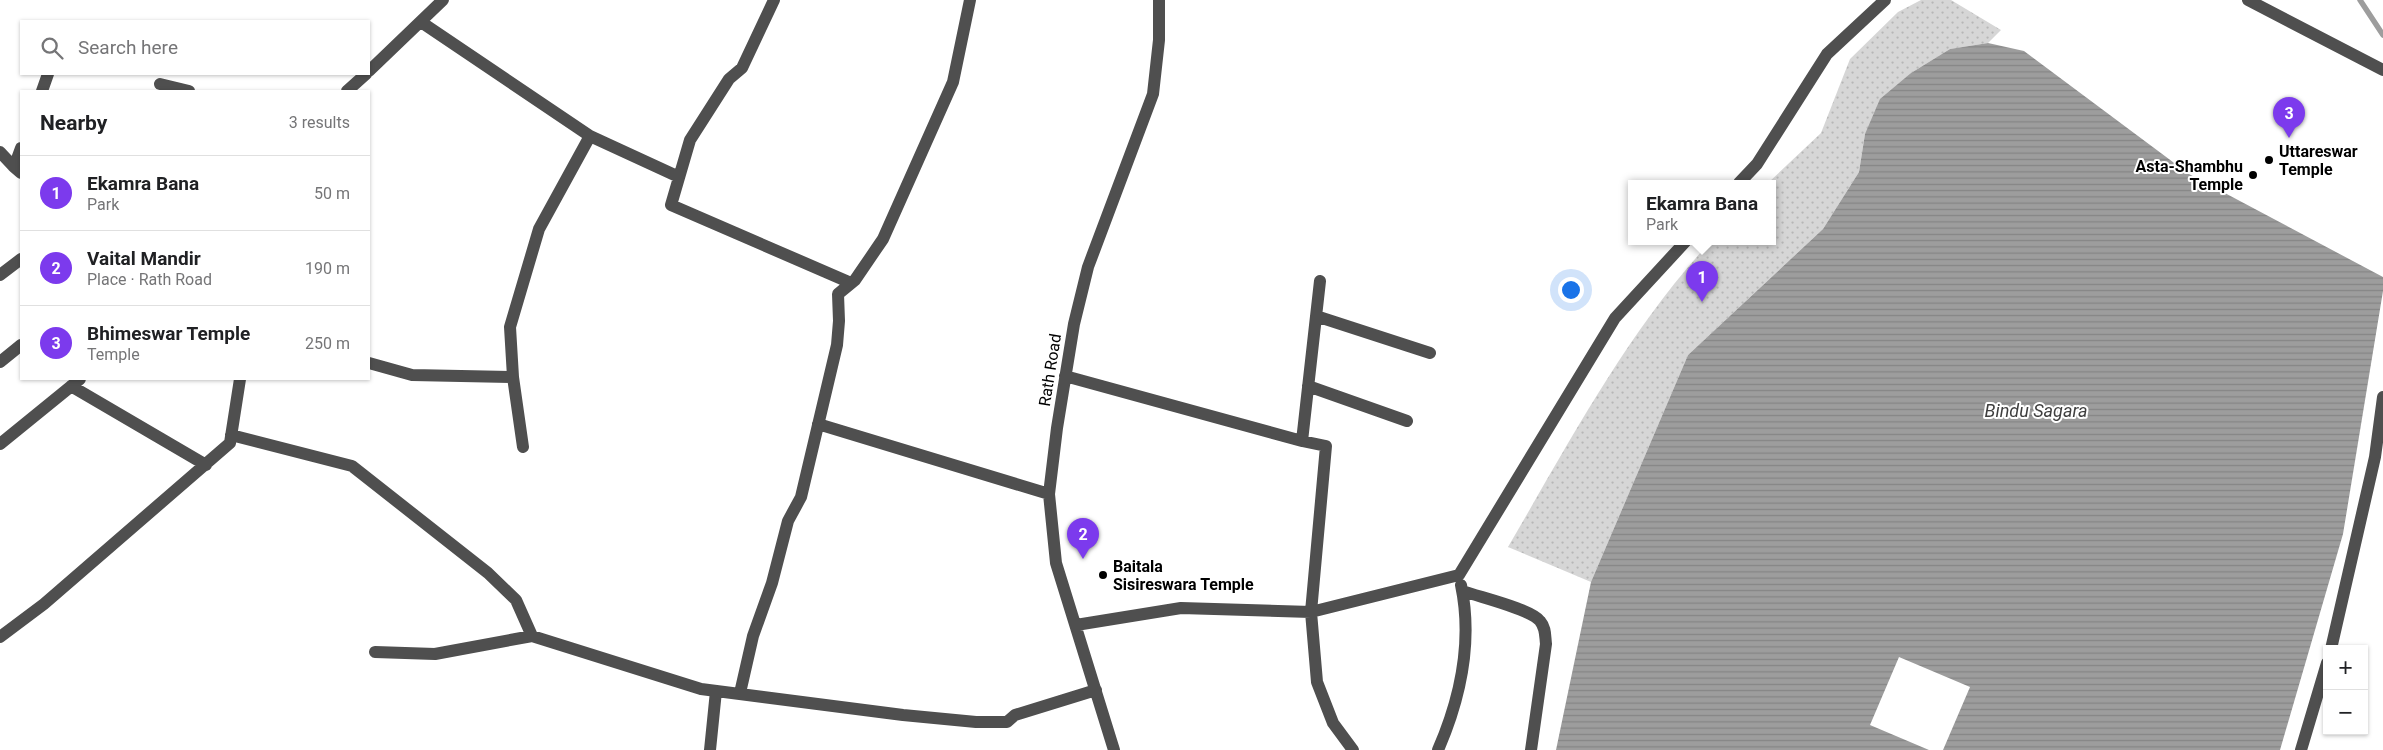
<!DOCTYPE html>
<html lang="en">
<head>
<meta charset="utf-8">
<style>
	body { margin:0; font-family:Roboto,sans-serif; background:#f6f6f6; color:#202124 }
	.controls { position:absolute; right:15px; bottom:15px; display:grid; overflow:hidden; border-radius:0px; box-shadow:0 1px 4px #0004 }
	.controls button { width:45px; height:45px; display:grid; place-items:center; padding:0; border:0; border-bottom:1px solid #e0e0e0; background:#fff; color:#202124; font:25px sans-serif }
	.you { position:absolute; left:1570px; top:289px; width:18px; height:18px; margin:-12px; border:4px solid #fff; border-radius:50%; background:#1a73e8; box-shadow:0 0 0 8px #1a73e833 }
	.badge { display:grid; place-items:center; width:32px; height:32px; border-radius:50%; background:#7c3aed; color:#fff; font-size:16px; font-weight:700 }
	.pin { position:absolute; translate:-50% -41px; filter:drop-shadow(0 1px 2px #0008) }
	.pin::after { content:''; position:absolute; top:26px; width:18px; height:15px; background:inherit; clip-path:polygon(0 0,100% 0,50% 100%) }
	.popup { position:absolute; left:1628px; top:180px; width:148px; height:65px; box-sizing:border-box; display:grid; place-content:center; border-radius:0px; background:#fff; filter:drop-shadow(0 1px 4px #0005); font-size:16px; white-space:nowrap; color:#757577 }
	.popup b { font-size:19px; color:#202124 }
	.popup::after { content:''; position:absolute; left:50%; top:100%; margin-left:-10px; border:10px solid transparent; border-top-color:#fff }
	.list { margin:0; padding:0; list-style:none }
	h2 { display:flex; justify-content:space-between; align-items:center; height:65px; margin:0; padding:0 20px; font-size:21px }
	h2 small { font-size:16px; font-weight:400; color:#757577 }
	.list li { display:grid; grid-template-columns:32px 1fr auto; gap:15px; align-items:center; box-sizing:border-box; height:75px; padding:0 20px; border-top:1px solid #e0e0e0 }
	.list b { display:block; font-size:19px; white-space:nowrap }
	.list p { margin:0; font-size:16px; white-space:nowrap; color:#757577 }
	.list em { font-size:16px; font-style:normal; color:#757577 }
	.icon { flex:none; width:28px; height:28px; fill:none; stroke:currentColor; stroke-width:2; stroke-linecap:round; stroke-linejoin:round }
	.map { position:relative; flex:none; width:2383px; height:750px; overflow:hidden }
	.search { position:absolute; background:#fff; box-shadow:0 1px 4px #0004; left:20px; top:20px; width:350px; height:55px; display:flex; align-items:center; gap:12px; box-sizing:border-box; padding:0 18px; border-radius:0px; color:#757577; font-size:19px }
	.panel { position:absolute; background:#fff; box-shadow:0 1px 4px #0004; left:20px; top:90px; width:350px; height:290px; border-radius:0px }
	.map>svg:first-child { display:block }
</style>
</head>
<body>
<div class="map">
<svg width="2383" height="750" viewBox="0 0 2383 750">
	<defs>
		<pattern id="green-dots" width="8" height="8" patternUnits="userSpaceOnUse" patternTransform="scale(1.25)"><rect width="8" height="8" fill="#d6d6d6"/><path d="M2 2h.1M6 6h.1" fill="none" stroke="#b6b6b6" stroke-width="1.8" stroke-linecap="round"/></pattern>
		<pattern id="water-rules" width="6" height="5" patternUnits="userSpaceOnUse" patternTransform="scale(1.25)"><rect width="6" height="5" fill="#9d9d9d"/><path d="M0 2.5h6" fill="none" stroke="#858585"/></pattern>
	</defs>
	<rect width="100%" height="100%" fill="#fff"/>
	<path fill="url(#green-dots)" d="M1921,0h30l50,30 -13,13 -38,6 -39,24 -46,61 -6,38 -36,57 -135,126 -97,227 -83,-35c62,-106 119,-215 203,-306h61v-58h-4l53,-50 29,-74 48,-47z"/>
	<path fill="url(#water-rules)" d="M1988,43l36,8 165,123 194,103v14l-40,243 -63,216h-337l27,-63 -71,-30 -29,68 59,25h-373l35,-168 97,-227 135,-126 36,-57 6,-38 15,-35 31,-26 39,-24z"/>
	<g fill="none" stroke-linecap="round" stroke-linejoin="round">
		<path stroke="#9d9d9d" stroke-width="5.5" d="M2360,0l23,35"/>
		<path stroke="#4f4f4f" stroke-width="12" d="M774,0l-32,68 -13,11 -39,61 -19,65 180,78
			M2248,0l135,70
			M421,22l169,114 89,41
			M369,71l74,-71
			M160,84l29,7
			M42,91l6,-17
			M347,91l19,-17
			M21,148l-7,19 7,6
			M0,152l14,15
			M1739,183l18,-19 70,-110 58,-54
			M0,275l21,-16
			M1316,316l114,37
			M0,362l21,-17
			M369,363l43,12 101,2
			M1065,376l237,65 18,-160
			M71,386l135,79
			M1308,386l99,35
			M818,424l231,70
			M231,435l121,31 136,107 28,27 16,36 169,53 202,26 73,7h31l8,-7 81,-25
			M1302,441l24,5 -15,166 6,70 16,41 20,27
			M0,444l80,-65
			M523,447l-10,-70 -3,-50 29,-98 51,-93
			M1463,591c16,6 68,18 77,30 6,7 5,15 6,23l-15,106
			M1076,625l105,-17 130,4 148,-37 156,-257 71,-77
			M0,637l44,-33 186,-161 10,-64
			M2331,649l44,-192 8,-60
			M375,652l60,2 97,-18
			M740,693l13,-57 19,-53 16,-62 13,-24 36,-152 2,-24 -1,-27 17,-14 28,-41 70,-157 17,-82
			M710,750l6,-59
			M1114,750l-58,-187 -7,-69 8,-66 17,-104 14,-57 65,-173 6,-54v-40
			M1438,750c23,-53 35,-108 23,-165
			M2301,750l26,-87"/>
	</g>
	<g fill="#000" stroke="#fff" stroke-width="2">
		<circle cx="2269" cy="160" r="5"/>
		<circle cx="2253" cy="175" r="5"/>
		<circle cx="1103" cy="575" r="5"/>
	</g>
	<g text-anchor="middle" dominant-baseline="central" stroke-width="4" stroke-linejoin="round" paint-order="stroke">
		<g font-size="16" font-weight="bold" fill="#000" stroke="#fff" text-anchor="start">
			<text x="2279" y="151">Uttareswar<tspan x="2279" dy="18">Temple</tspan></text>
			<text x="2243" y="166" text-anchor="end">Asta-Shambhu<tspan x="2243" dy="18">Temple</tspan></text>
			<text x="1113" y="566">Baitala<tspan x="1113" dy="18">Sisireswara Temple</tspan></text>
		</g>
		<g font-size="16" fill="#000" stroke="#fff">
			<text transform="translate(1050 370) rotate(-81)">Rath Road</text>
		</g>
		<g font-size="18" font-style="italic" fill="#3e3e3e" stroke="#fff">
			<text x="2036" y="410">Bindu Sagara</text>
		</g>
	</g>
</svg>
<div class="controls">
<button>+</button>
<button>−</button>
</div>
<div class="you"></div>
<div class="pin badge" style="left:1702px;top:302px">1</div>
<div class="popup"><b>Ekamra Bana</b>Park</div>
<div class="pin badge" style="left:1083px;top:559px">2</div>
<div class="pin badge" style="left:2289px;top:138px">3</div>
<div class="search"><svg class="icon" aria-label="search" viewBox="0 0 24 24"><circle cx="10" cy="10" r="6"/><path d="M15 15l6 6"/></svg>Search here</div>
<section class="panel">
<h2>Nearby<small>3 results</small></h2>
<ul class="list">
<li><span class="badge">1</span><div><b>Ekamra Bana</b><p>Park</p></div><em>50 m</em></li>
<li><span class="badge">2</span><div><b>Vaital Mandir</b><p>Place · Rath Road</p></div><em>190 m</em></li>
<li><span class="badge">3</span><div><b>Bhimeswar Temple</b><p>Temple</p></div><em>250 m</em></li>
</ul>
</section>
</div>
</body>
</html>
